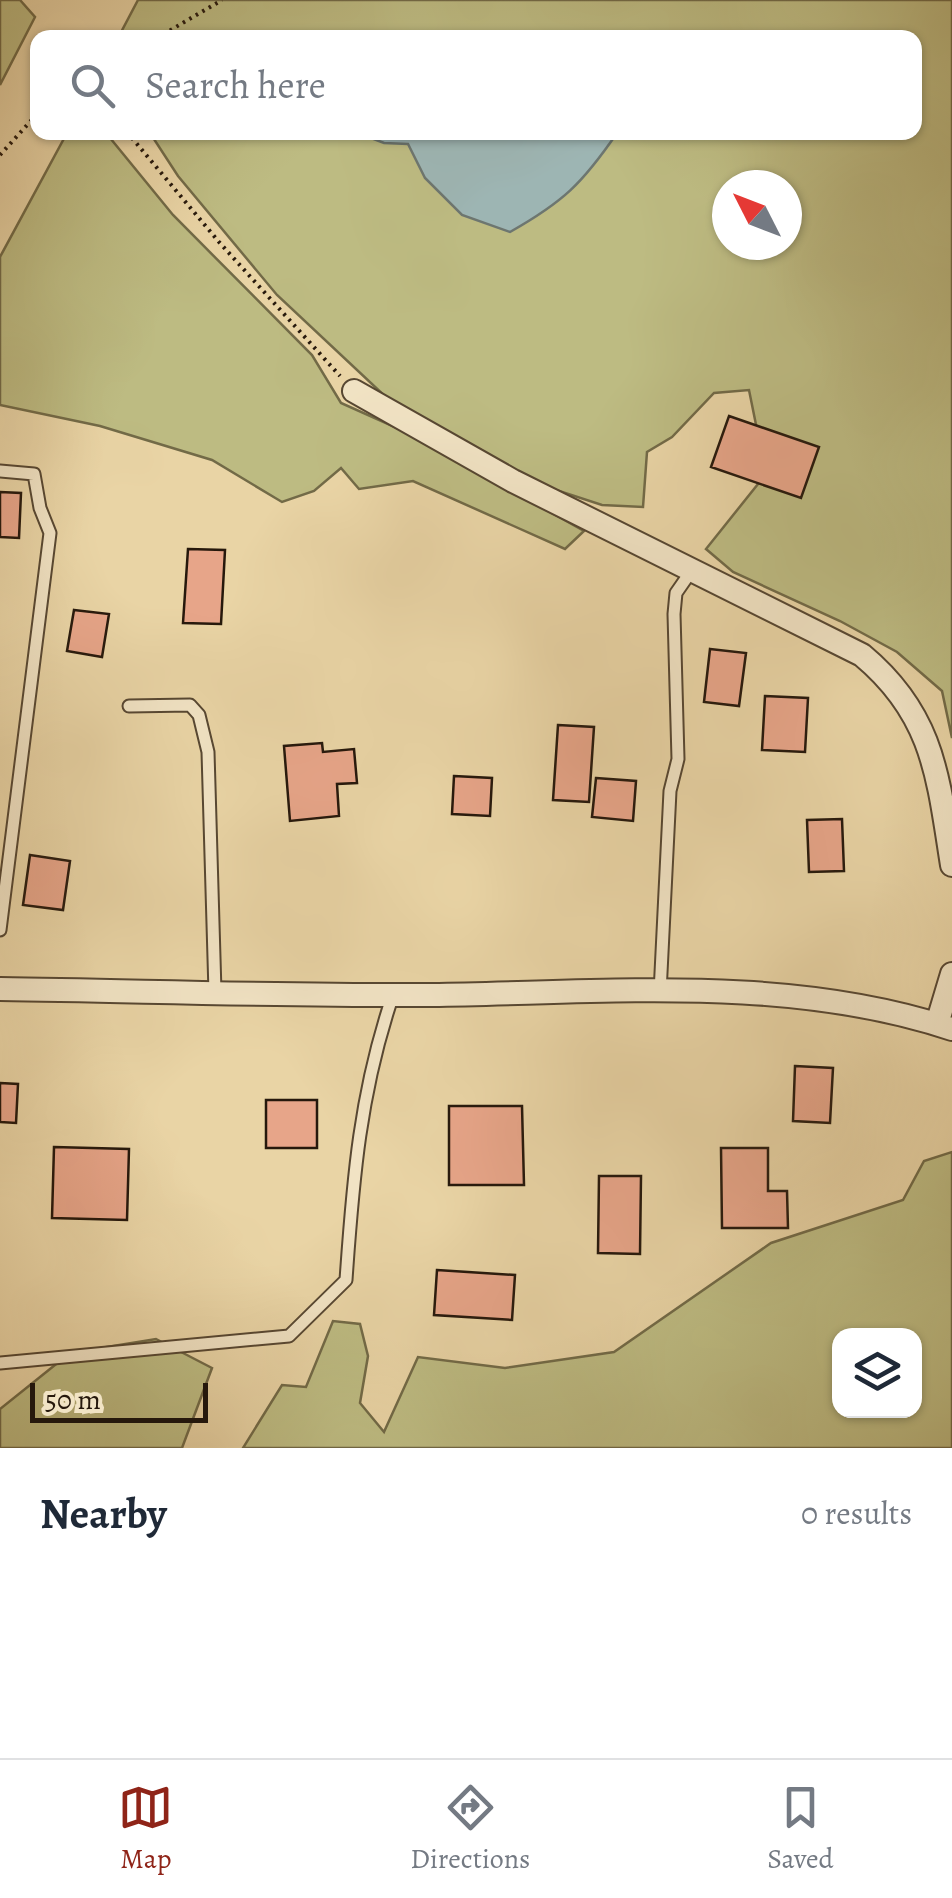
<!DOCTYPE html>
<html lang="en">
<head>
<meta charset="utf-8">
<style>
	body { margin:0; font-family:Alegreya,serif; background:#f6f6f7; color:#1f2937 }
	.controls { position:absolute; right:30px; bottom:30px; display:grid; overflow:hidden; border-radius:20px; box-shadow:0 2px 8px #0004 }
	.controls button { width:90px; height:90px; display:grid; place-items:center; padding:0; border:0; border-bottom:2px solid #e0e1e3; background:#fff; color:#1f2937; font:50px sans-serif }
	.compass { position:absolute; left:712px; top:170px; width:90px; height:90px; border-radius:50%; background:#fff; box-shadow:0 2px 8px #0004; rotate:312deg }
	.scale { position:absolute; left:30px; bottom:25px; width:178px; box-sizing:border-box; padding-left:10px; border:5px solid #26180c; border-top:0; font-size:28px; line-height:35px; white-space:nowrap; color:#26180c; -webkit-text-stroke:8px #f1e3c4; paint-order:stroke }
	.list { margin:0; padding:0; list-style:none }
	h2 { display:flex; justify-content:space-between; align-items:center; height:130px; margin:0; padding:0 40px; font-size:42px }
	h2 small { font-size:32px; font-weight:400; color:#747a83 }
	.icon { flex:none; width:55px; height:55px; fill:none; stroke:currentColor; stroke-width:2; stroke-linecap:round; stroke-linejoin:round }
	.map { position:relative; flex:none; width:952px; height:1448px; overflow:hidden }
	.search { position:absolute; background:#fff; box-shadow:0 2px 8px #0004; left:30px; right:30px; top:30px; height:110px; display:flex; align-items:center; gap:25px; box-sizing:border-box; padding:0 35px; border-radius:20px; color:#747a83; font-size:38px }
	.sheet { height:310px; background:#fff }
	nav { display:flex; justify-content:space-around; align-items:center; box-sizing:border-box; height:140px; border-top:2px solid #e0e1e3; background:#fff; font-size:28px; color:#747a83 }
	nav a { display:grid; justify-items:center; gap:5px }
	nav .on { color:#8f2418 }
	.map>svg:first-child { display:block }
</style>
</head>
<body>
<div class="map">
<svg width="952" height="1448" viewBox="0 0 952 1448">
	<rect width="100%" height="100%" fill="#e9d4a5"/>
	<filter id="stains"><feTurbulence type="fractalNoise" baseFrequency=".002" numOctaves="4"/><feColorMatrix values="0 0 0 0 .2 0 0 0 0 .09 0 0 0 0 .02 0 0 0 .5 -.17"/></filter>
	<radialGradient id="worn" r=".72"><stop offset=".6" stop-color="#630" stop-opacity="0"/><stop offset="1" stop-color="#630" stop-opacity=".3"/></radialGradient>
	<path fill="#bdbb82" stroke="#726a47" stroke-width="2.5" fill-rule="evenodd" d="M0,0h20l15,17 -35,68z
		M138,0h814v738l-10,-47 -45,-39 -57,-31 -107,-49 -27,-23 60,-75 -17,-84 -35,3 -42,44 -25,15 -4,55 -41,-2 -119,-39 -94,-66 -112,-105 -99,-119 -28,-43 764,-1v-94h-796zM727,185h60v60h-60z
		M67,133h39l67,82 139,140 29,48 74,33 169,95 -19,18 -152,-68 -54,8 -18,-21 -27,23 -32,11 -70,-42 -112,-34 -100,-21v-148z
		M952,1152v296h-709l39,-63 24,2 27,-66 27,3 8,32 -8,47 24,29 34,-75 87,11 109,-16 157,-109 132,-43 21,-39zM840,1336h74v74h-74z
		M156,1339l56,29 -30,80h-182v-39l70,-56z"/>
	<path fill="#9db5b3" stroke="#6d7670" stroke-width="2.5" d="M358,133h259c-35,51 -54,69 -107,99l-48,-17 -37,-37 -17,-34 -24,-1z"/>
	<path fill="#e7a589" stroke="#26180c" stroke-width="2.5" d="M729,416l90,31 -18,51 -90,-31z
		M0,492l21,1 -2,45 -19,-1z
		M188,549l37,1 -4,74 -38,-1z
		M74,610l35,4 -7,43 -35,-6z
		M710,649l36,4 -7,53 -35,-4z
		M765,696l43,2 -3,54 -43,-2z
		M558,725l36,2 -5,75 -36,-2z
		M322,743l1,9 31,-3 3,34 -20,1 2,32 -49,5 -6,-75z
		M454,776l38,2 -2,38 -38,-2z
		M596,778l40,3 -3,40 -41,-4z
		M842,819l2,52 -35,1 -2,-52z
		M30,855l40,6 -7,49 -40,-5z
		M795,1066l38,2 -3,55 -37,-2z
		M0,1083l18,1 -2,39 -16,-1z
		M266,1100h51v48h-51z
		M449,1106h73l2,79h-75z
		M54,1147l75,2 -2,71 -75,-2z
		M721,1148h47v43h19l1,37h-66z
		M599,1176h42l-1,78 -42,-1z
		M437,1270l78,5 -3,45 -78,-5z"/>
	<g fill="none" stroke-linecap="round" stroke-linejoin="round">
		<defs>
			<path id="lane" d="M0,471l34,3 6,34 10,25 -50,397
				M129,706l61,-1 9,10 9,37 7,240
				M660,993l10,-202 8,-32 -4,-145 2,-21 16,-23
				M0,1363l289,-27 57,-56c7,-101 14,-188 47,-285"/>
			<path id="street" d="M354,391l159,90 349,174c72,60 76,122 90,210
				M0,989c144,2 288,7 432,6 171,-2 355,-21 520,34
				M937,1024l15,-50"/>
		</defs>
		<use href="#lane" stroke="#574732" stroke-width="15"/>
		<use href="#street" stroke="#574732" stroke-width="26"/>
		<path stroke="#26180c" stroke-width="4" stroke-dasharray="2.5 5" stroke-linecap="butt" d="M157,38l65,-38
			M127,132l92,110 121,134
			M0,155l38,-42"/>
		<use href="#lane" stroke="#f1e3c4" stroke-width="11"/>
		<use href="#street" stroke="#f1e3c4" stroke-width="22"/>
	</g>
	<rect width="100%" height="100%" filter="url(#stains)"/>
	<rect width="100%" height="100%" fill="url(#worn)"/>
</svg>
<div class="controls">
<button><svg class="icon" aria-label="layers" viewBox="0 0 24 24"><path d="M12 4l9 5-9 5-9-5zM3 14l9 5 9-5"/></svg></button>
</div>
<svg class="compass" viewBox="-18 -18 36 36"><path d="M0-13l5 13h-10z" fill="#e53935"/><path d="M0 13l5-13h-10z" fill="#747a83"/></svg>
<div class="scale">50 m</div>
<div class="search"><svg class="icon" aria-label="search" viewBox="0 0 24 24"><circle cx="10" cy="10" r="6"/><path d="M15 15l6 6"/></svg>Search here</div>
</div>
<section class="sheet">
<h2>Nearby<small>0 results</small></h2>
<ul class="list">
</ul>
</section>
<nav>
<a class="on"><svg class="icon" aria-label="map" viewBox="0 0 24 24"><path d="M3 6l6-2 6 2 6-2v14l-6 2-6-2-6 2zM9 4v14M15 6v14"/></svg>Map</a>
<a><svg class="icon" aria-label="directions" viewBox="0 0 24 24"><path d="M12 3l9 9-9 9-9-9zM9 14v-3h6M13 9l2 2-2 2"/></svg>Directions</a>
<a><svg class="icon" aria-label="saved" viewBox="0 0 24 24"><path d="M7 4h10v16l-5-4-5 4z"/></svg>Saved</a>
</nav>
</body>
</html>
